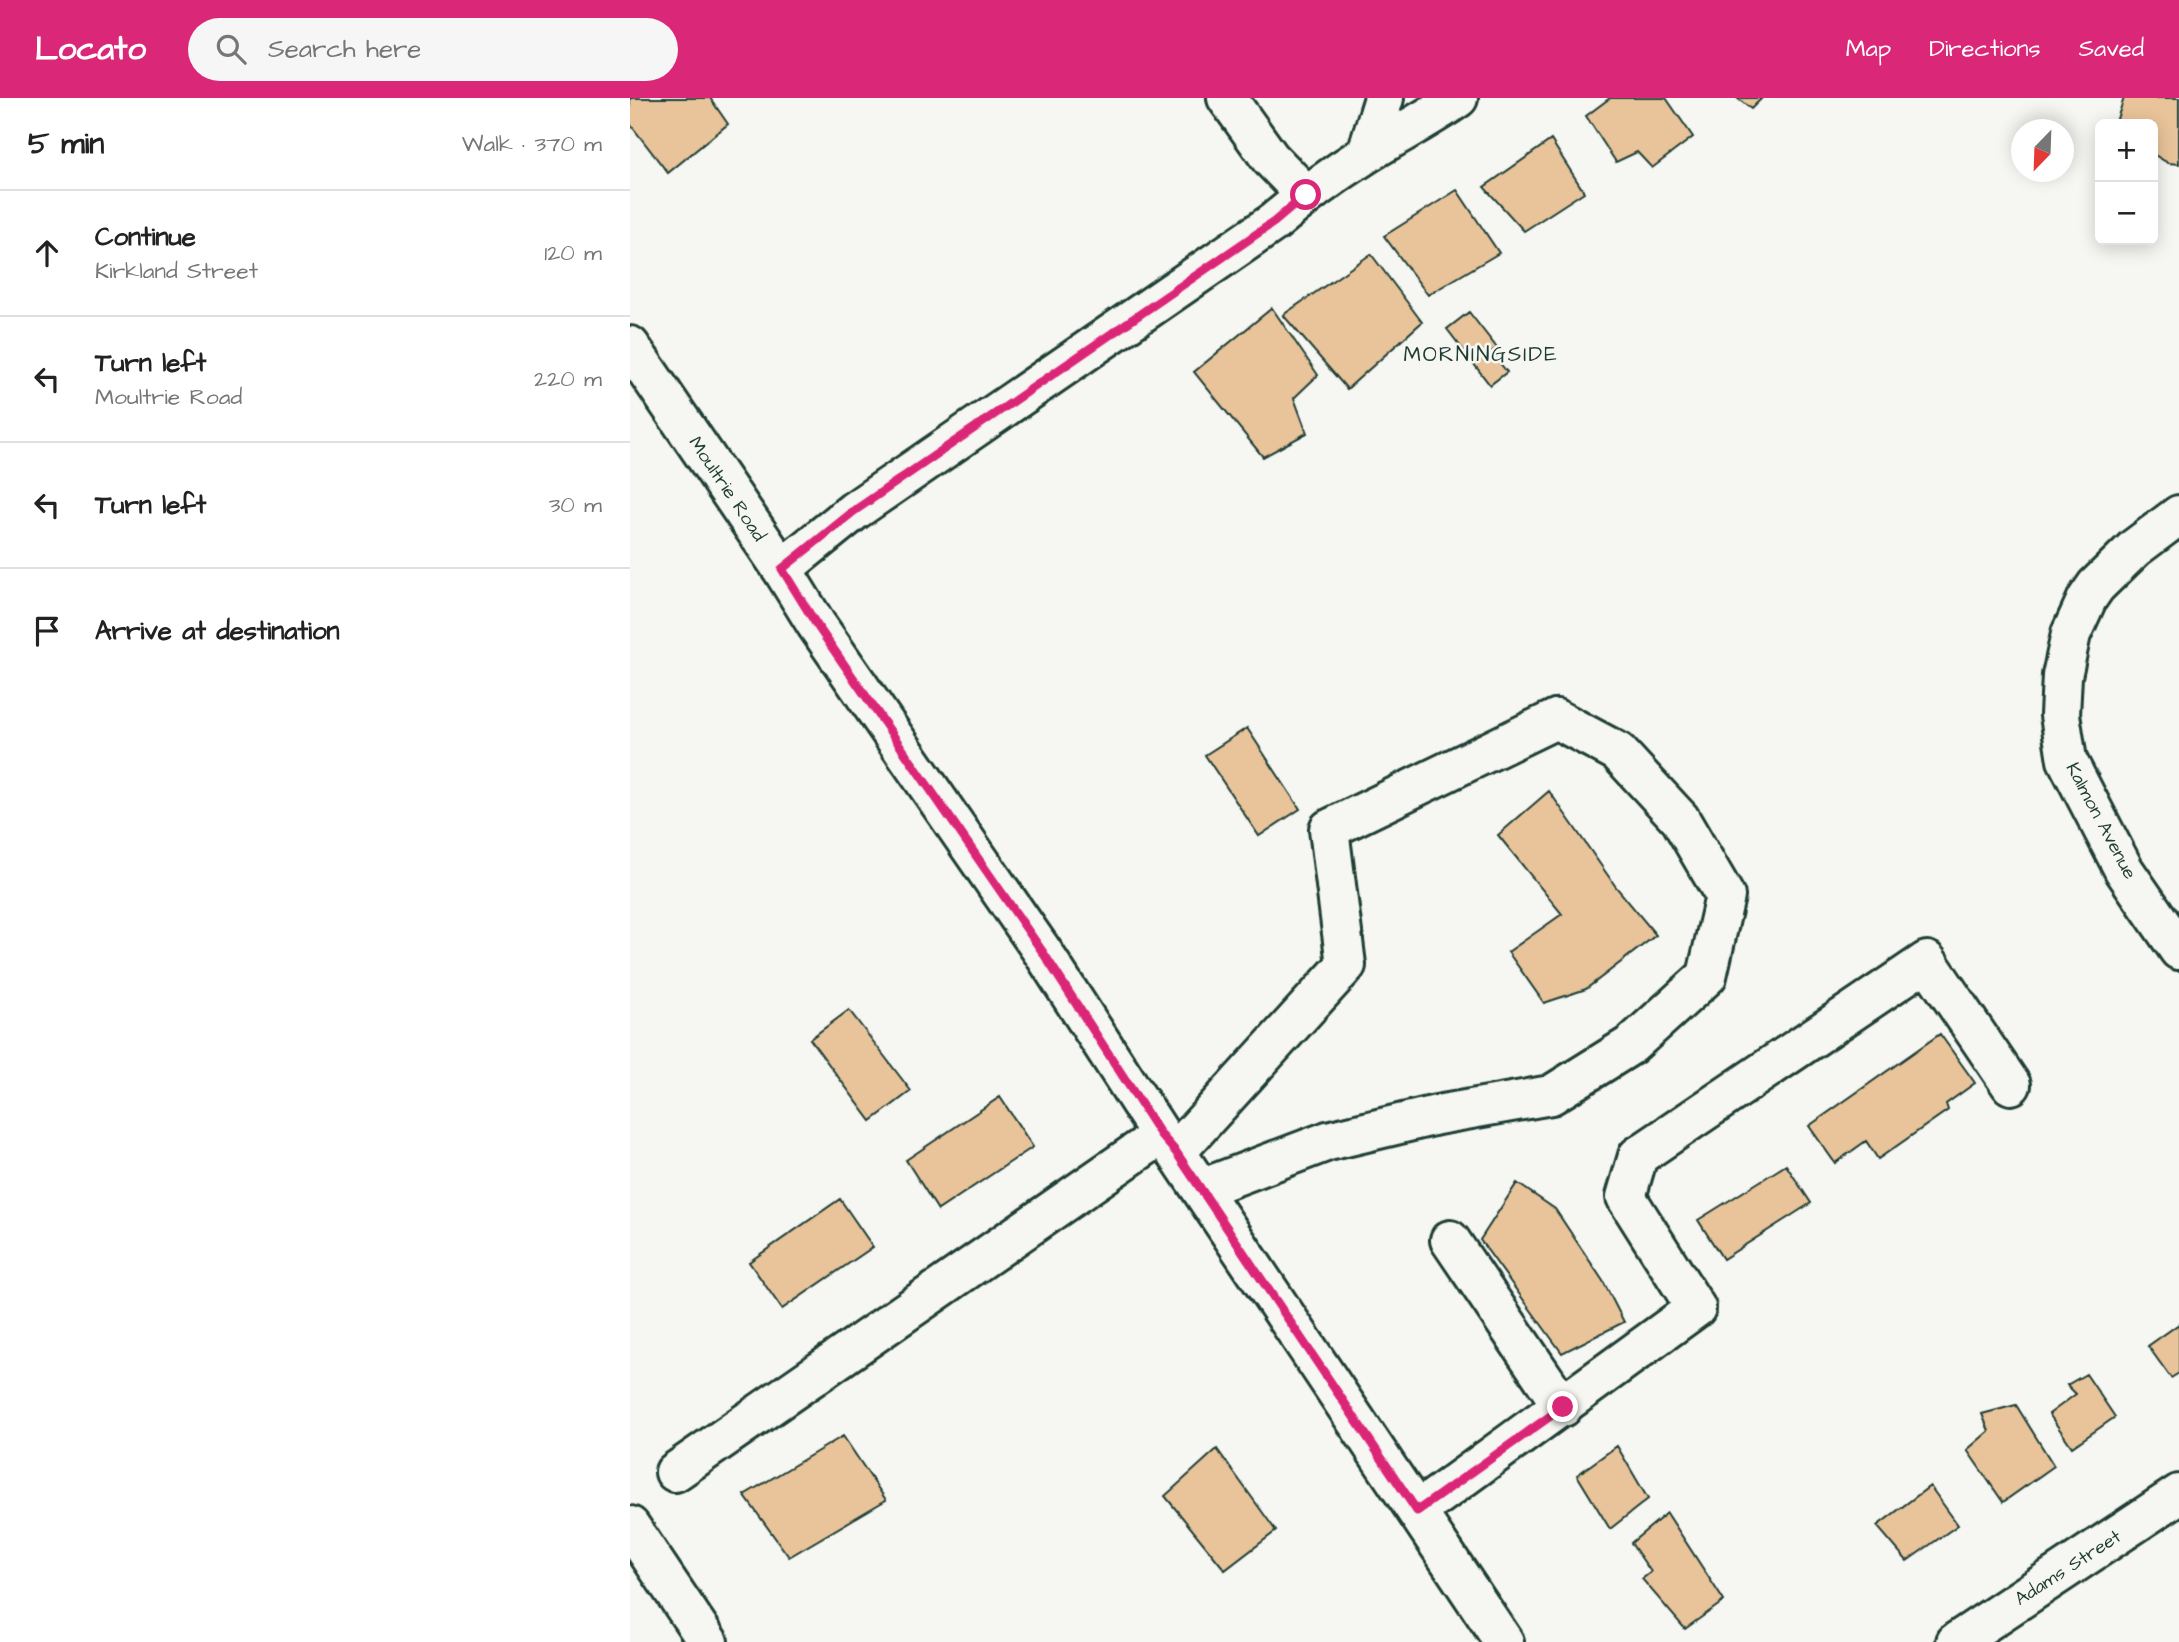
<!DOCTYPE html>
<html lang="en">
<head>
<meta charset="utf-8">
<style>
	body { margin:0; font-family:"Architects Daughter",sans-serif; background:#f6f6f6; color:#222 }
	.controls { position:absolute; right:21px; top:21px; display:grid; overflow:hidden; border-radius:10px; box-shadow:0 4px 18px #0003 }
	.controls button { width:63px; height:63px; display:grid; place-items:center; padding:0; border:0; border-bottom:2px solid #e0e0e0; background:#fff; color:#222; font:35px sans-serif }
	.compass { position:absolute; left:1381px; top:21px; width:63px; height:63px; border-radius:50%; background:#fff; box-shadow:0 4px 18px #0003; rotate:203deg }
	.stop { position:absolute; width:21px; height:21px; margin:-16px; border:5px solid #db2777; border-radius:50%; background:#fff }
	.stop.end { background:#db2777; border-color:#fff; box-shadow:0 2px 7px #0008 }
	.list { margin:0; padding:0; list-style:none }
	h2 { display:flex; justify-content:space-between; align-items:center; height:91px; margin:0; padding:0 28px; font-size:30px }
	h2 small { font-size:23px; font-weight:400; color:#767676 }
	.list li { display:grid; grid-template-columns:46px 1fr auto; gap:21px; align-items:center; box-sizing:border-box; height:126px; padding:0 28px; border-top:2px solid #e0e0e0 }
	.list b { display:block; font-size:26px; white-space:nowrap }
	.list p { margin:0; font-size:23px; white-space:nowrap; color:#767676 }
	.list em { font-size:23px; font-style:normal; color:#767676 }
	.icon { flex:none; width:38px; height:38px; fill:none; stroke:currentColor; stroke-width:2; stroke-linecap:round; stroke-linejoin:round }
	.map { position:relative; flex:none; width:1549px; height:1544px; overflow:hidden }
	header { display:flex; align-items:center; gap:42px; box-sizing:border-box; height:98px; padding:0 35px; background:#db2777; color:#fff }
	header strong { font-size:33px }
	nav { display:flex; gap:38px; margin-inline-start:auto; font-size:24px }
	.search { width:490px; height:63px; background:#f6f6f6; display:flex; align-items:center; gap:18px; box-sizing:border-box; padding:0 24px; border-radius:38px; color:#767676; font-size:26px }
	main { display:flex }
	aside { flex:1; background:#fff }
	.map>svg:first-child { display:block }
</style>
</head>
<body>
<header>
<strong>Locato</strong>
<div class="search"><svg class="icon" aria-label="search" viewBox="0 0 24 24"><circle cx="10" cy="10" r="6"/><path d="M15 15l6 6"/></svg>Search here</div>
<nav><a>Map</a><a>Directions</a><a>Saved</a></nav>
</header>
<main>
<aside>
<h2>5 min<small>Walk · 370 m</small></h2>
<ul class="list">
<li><svg class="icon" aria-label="ahead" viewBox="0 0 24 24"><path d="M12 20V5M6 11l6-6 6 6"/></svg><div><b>Continue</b><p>Kirkland Street</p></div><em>120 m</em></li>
<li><svg class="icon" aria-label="left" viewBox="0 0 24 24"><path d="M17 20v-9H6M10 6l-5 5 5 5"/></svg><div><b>Turn left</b><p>Moultrie Road</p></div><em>220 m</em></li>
<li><svg class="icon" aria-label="left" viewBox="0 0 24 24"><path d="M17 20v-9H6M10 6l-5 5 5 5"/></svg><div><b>Turn left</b></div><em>30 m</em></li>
<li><svg class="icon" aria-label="arrive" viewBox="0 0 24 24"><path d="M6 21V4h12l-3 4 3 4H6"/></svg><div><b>Arrive at destination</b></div></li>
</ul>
</aside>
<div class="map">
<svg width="1549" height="1544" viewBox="0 0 1549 1544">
	<rect width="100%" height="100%" fill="#f6f6f2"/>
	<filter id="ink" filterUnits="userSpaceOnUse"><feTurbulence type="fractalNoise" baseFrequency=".0143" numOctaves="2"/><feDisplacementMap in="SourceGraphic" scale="14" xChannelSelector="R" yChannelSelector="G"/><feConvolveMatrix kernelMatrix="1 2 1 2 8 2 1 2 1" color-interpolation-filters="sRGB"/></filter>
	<g filter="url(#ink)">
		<path fill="#e9c49a" stroke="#1f3d34" stroke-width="2" d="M0,0h80l18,26 -60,49 -38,-49z
			M980,0h56l27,39 -41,31 -15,-16 -21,10 -30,-46z
			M1107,0h25l-11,11z
			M1494,0h55v66l-11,-1 -15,-9v-30h-33l-3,-5z
			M921,42l33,52 -60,39 -40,-44z
			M827,92l42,63 -71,42 -44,-59z
			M741,156l51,68 -75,67 -64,-74z
			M642,210l46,67 -24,23 13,35 -44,24 -69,-85z
			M839,214l28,36 -6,4 16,20 -17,13 -43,-56z
			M617,630l53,81 -41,27 -54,-81z
			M919,693l67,96 40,48 -70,54 -42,14 -36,-51 54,-38 -64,-79z
			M219,912l62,81 -40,30 -61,-82z
			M1310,936l35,49 -29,21 2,6 -70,49 -12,-18 -31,22 -26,-37z
			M370,999l33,50 -95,63 -32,-50z
			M1156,1067l25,38 -88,56 -25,-39z
			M887,1085l38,26 48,72 21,41 -62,31 -82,-113z
			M210,1101l33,48 -91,62 -33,-47z
			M1549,1226v49l-8,5 -23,-32z
			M1456,1276l29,43 -43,30 -23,-33 27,-20 -9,-9z
			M1386,1307l38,61 -51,36 -36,-52 22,-19 -7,-17z
			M213,1338l43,64 -97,57 -45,-62z
			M987,1348l31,53 -38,30 -33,-54z
			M587,1351l59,82 -51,39 -60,-74z
			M1300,1388l28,39 -51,36 -30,-35z
			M1037,1415l57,88 -39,28 -43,-50 9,-7 -20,-29z"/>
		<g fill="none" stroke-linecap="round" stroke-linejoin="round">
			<defs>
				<path id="minor" d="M597,0l43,60 36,37
					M737,55l17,-55
					M0,248l152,223 34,55 226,327 119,184 15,17 328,490
					M1549,417l-44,33 -39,38 -9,13 -16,35 -9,42 -2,39 7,45 57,110 55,80
					M152,471l72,-58 420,-289c29,-25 59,-47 92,-68 30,-19 62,-35 92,-56
					M546,1054l170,-187 -17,-136 227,-110 62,33 62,67 45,77 -18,80 -76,69 -80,50 -114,20 -109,26 -127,48
					M820,1142l113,167
					M45,1374l486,-337
					M787,1413l279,-203 -70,-111 12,-41 289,-195 84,124
					M0,1428l78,116
					M1326,1544l223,-148"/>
			</defs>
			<use href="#minor" stroke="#1f3d34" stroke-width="44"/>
			<use href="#minor" stroke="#f6f6f2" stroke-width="38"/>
		</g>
	</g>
	<g fill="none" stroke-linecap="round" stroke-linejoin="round" filter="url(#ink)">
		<path stroke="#db2777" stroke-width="9" d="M676,97l-32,27 -420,289 -72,58 34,55 226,327 119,184 15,17 241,359 146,-104"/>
	</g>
	<g text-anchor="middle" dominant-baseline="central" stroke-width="5" stroke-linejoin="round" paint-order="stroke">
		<g font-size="19" fill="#1f3d34" stroke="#f6f6f2">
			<text transform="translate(97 391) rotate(56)">Moultrie Road</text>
			<text transform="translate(1471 723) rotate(62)">Kalmon Avenue</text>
			<text transform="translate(1438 1470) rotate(-33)">Adams Street</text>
		</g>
		<g font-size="21" letter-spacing="2" fill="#1f3d34" stroke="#f6f6f2">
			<text x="851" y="256">MORNINGSIDE</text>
		</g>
	</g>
</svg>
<div class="controls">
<button>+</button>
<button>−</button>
</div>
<svg class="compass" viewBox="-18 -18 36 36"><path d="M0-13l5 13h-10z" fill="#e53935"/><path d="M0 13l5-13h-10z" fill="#767676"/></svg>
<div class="stop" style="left:676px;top:97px"></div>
<div class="stop end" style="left:933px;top:1309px"></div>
</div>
</main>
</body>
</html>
